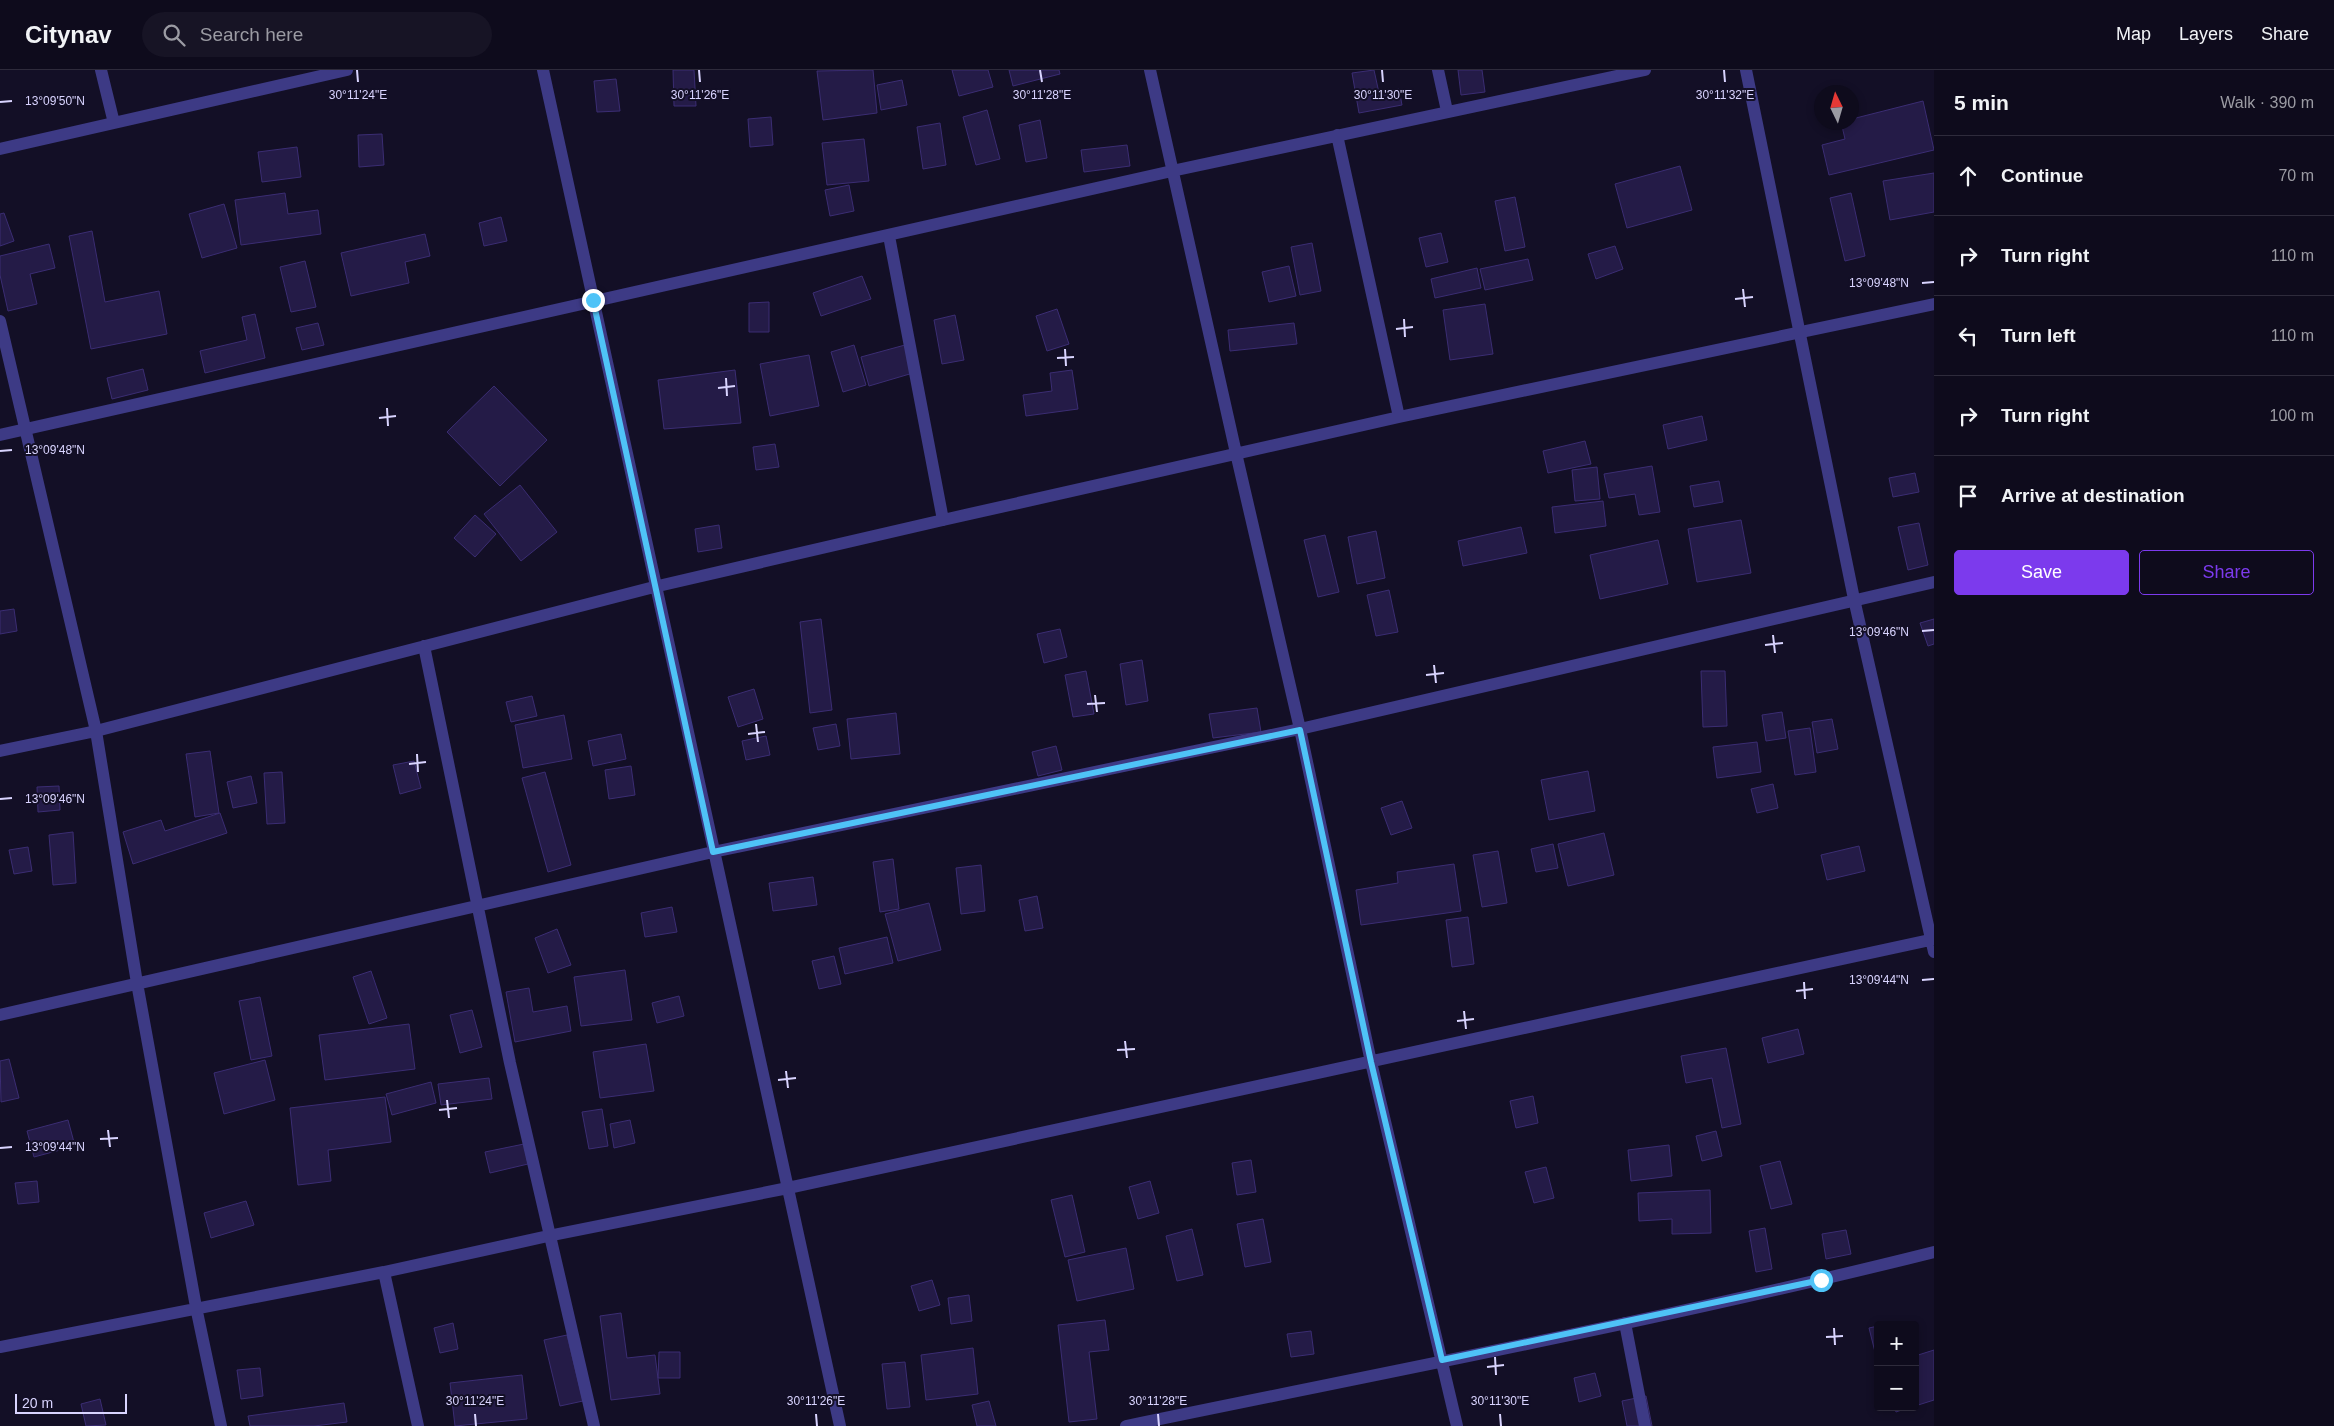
<!DOCTYPE html>
<html lang="en">
<head>
<meta charset="utf-8">
<style>
	body { margin:0; font-family:Helvetica,sans-serif; background:#171425; color:#f1f3f6 }
	.controls { position:absolute; right:15px; bottom:15px; display:grid; overflow:hidden; border-radius:5px; box-shadow:0 2px 8px #0003 }
	.controls button { width:45px; height:45px; display:grid; place-items:center; padding:0; border:0; border-bottom:1px solid #2e2b3b; background:#0e0b1c; color:#f1f3f6; font:25px sans-serif }
	.compass { position:absolute; left:1814px; top:15px; width:45px; height:45px; border-radius:50%; background:#0e0b1c; box-shadow:0 2px 8px #0003; rotate:355deg }
	.scale { position:absolute; left:15px; bottom:12px; width:112px; box-sizing:border-box; padding-left:5px; border:2px solid #d9d4ff; border-top:0; font-size:14px; line-height:18px; white-space:nowrap; color:#d9d4ff; -webkit-text-stroke:4px #130f26; paint-order:stroke }
	.stop { position:absolute; width:15px; height:15px; margin:-11px; border:4px solid #4fc3f7; border-radius:50%; background:#fff }
	.stop.end { background:#4fc3f7; border-color:#fff; box-shadow:0 1px 5px #0008 }
	.list { margin:0; padding:0; list-style:none }
	h2 { display:flex; justify-content:space-between; align-items:center; height:65px; margin:0; padding:0 20px; font-size:21px }
	h2 small { font-size:16px; font-weight:400; color:#9b9ba3 }
	.list li { display:grid; grid-template-columns:32px 1fr auto; gap:15px; align-items:center; box-sizing:border-box; height:80px; padding:0 20px; border-top:1px solid #2e2b3b }
	.list b { display:block; font-size:19px; white-space:nowrap }
	.list em { font-size:16px; font-style:normal; color:#9b9ba3 }
	.actions { display:flex; gap:10px; padding:15px 20px }
	.actions a { flex:1; padding:11px 0; border:1px solid #7c3aed; border-radius:5px; text-align:center; font-size:18px; color:#7c3aed }
	.actions .main { background:#7c3aed; color:#fff }
	.icon { flex:none; width:28px; height:28px; fill:none; stroke:currentColor; stroke-width:2; stroke-linecap:round; stroke-linejoin:round }
	.map { position:relative; flex:none; width:1934px; height:1356px; overflow:hidden }
	header { display:flex; align-items:center; gap:30px; box-sizing:border-box; height:70px; padding:0 25px; background:#0e0b1c; border-bottom:1px solid #2e2b3b }
	header strong { font-size:24px }
	nav { display:flex; gap:28px; margin-inline-start:auto; font-size:18px }
	.search { width:350px; height:45px; background:#171425; display:flex; align-items:center; gap:12px; box-sizing:border-box; padding:0 18px; border-radius:28px; color:#9b9ba3; font-size:19px }
	main { display:flex }
	aside { flex:1; background:#0e0b1c }
	.map>svg:first-child { display:block }
</style>
</head>
<body>
<header>
<strong>Citynav</strong>
<div class="search"><svg class="icon" aria-label="search" viewBox="0 0 24 24"><circle cx="10" cy="10" r="6"/><path d="M15 15l6 6"/></svg>Search here</div>
<nav><a>Map</a><a>Layers</a><a>Share</a></nav>
</header>
<main>
<div class="map">
<svg width="1934" height="1356" viewBox="0 0 1934 1356">
	<rect width="100%" height="100%" fill="#130f26"/>
	<path fill="#241b47" stroke="#3b2d73" d="M673,0h21l2,36h-22z
		M873,0l4,43 -54,7 -6,-49z
		M952,0h36l5,17 -34,9z
		M1009,0h50l1,4 -47,12z
		M1374,0l5,23 20,-4 3,16 -43,8 -7,-40z
		M1458,0h24l3,22 -24,3z
		M616,9l4,32 -23,1 -3,-31z
		M902,10l5,25 -26,5 -4,-25z
		M1923,31l11,49 -105,25 -7,-30 23,-6 -4,-17h11v-3z
		M987,40l13,49 -24,6 -13,-48z
		M771,47l2,28 -23,2 -2,-28z
		M1040,50l7,38 -21,4 -7,-37z
		M940,53l6,42 -23,4 -6,-42z
		M382,64l2,31 -25,2 -1,-32z
		M864,69l5,42 -42,4 -5,-42z
		M1127,75l3,21 -46,6 -3,-22z
		M297,77l4,30 -39,5 -4,-30z
		M1680,96l12,44 -65,18 -12,-44z
		M1934,103v39l-44,8 -7,-39z
		M849,115l5,26 -24,5 -5,-26z
		M285,123l3,21 30,-4 3,24 -80,11 -6,-45z
		M1851,123l14,63 -20,5 -15,-63z
		M1515,127l10,50 -20,4 -10,-50z
		M224,134l13,44 -35,10 -13,-44z
		M4,143l10,28 -14,5v-32z
		M501,147l6,24 -23,5 -5,-23z
		M92,161l13,71 54,-11 8,43 -76,15 -22,-113z
		M1441,163l7,29 -22,5 -7,-29z
		M425,164l5,22 -25,6 4,21 -58,13 -10,-43z
		M1312,173l9,48 -21,4 -9,-48z
		M49,174l6,24 -25,6 7,30 -29,7 -8,-36v-19z
		M1615,176l8,23 -27,10 -8,-25z
		M1528,189l5,21 -48,10 -5,-21z
		M305,191l11,46 -25,5 -11,-45z
		M1289,196l7,30 -27,6 -7,-30z
		M1477,198l4,20 -46,10 -4,-19z
		M862,206l9,23 -50,17 -8,-23z
		M769,232v30h-20v-29z
		M1485,234l8,50 -43,6 -7,-50z
		M1057,239l12,35 -22,7 -11,-35z
		M255,244l10,44 -60,15 -5,-22 47,-11 -5,-23z
		M955,245l9,45 -22,4 -8,-44z
		M318,253l6,22 -22,5 -6,-22z
		M1294,253l3,21 -67,7 -2,-21z
		M854,275l12,40 -23,7 -12,-40z
		M905,275l8,28 -44,13 -8,-29z
		M809,285l10,51 -49,10 -10,-52z
		M143,299l5,21 -36,9 -5,-21z
		M735,300l6,53 -77,6 -6,-49z
		M1072,300l6,39 -52,7 -3,-21 29,-4 -2,-18z
		M494,316l53,54 -47,46 -53,-54z
		M1702,346l5,24 -39,9 -5,-24z
		M1585,371l6,23 -43,9 -5,-22z
		M775,374l4,23 -23,3 -3,-23z
		M1652,396l8,46 -21,3 -4,-21 -26,4 -5,-24z
		M1597,397l3,32 -25,2 -3,-31z
		M1915,403l4,19 -26,5 -4,-19z
		M1719,411l4,21 -29,5 -4,-21z
		M520,415l37,47 -36,29 -37,-47z
		M1603,431l3,25 -51,7 -3,-26z
		M475,445l21,19 -21,23 -21,-19z
		M1741,450l10,53 -54,9 -9,-53z
		M1919,453l9,42 -20,5 -10,-43z
		M719,455l3,23 -24,4 -3,-23z
		M1521,457l6,26 -64,13 -5,-25z
		M1376,461l9,47 -28,6 -9,-47z
		M1325,465l14,57 -21,5 -14,-57z
		M1658,470l10,44 -68,15 -10,-44z
		M1389,520l9,42 -22,4 -9,-41z
		M14,539l3,22 -17,3v-23z
		M821,549l11,91 -22,3 -10,-91z
		M1934,549v25l-6,2 -8,-23z
		M1060,559l7,28 -23,6 -7,-29z
		M1142,590l6,41 -22,4 -6,-41z
		M1086,601l8,43 -21,3 -8,-42z
		M1701,601h24l2,55 -24,1z
		M754,619l9,30 -25,8 -10,-30z
		M532,626l5,20 -26,6 -5,-20z
		M1257,638l4,24 -48,6 -4,-24z
		M1782,642l4,26 -20,3 -4,-26z
		M896,643l4,41 -49,5 -4,-40z
		M564,645l8,44 -49,9 -8,-43z
		M1832,649l6,30 -21,4 -5,-31z
		M836,654l4,22 -22,4 -5,-22z
		M1810,658l6,44 -21,3 -7,-44z
		M621,664l5,25 -33,7 -5,-25z
		M766,666l4,19 -24,5 -4,-19z
		M1757,672l4,30 -44,6 -4,-31z
		M1056,676l6,24 -24,6 -6,-24z
		M210,681l9,62 -24,4 -9,-63z
		M414,691l7,27 -21,6 -7,-29z
		M631,696l4,29 -26,4 -4,-29z
		M1588,701l7,40 -46,9 -8,-40z
		M282,702l3,51 -18,1 -3,-51z
		M545,702l26,93 -23,7 -26,-94z
		M251,706l6,27 -24,5 -6,-26z
		M1773,714l5,24 -21,5 -6,-24z
		M59,716l1,24 -22,2 -1,-25z
		M1402,731l10,27 -21,7 -10,-27z
		M220,743l7,20 -94,31 -10,-32 38,-12 4,11z
		M73,762l3,51 -23,2 -4,-50z
		M1604,763l10,42 -46,11 -10,-42z
		M1553,774l5,24 -22,4 -5,-23z
		M1859,776l6,25 -38,9 -6,-25z
		M28,777l4,24 -18,3 -5,-24z
		M1498,781l9,52 -25,4 -9,-52z
		M893,789l6,50 -19,3 -7,-50z
		M1454,794l7,47 -100,14 -5,-35 42,-7 -1,-11z
		M981,795l4,46 -24,3 -5,-46z
		M813,807l4,28 -44,6 -4,-28z
		M1037,826l6,32 -18,3 -6,-31z
		M929,833l12,47 -43,11 -13,-47z
		M672,837l5,25 -32,5 -4,-24z
		M1468,847l6,47 -22,3 -6,-47z
		M557,859l14,36 -23,8 -13,-35z
		M887,867l6,26 -48,11 -6,-26z
		M834,886l7,28 -22,5 -7,-28z
		M625,900l7,50 -51,6 -7,-49z
		M371,901l16,47 -18,6 -16,-47z
		M529,918l4,24 34,-6 4,25 -56,11 -9,-50z
		M679,926l5,20 -27,7 -5,-20z
		M260,927l12,59 -21,4 -12,-59z
		M472,940l10,37 -22,6 -10,-38z
		M409,954l6,45 -90,11 -6,-45z
		M1798,959l6,25 -36,9 -6,-25z
		M646,974l8,47 -54,7 -7,-46z
		M1726,978l15,76 -19,4 -10,-50 -26,5 -5,-27z
		M9,989l10,39 -18,4 -1,-41z
		M265,990l10,40 -51,14 -10,-41z
		M489,1008l3,21 -51,6 -3,-21z
		M431,1012l5,21 -44,12 -6,-21z
		M1533,1026l5,27 -22,5 -6,-27z
		M385,1027l6,45 -63,8 3,31 -33,4 -8,-77z
		M602,1039l6,37 -19,3 -7,-37z
		M68,1050l7,26 -41,11 -7,-26z
		M630,1050l5,23 -21,5 -4,-24z
		M1716,1061l6,25 -20,5 -6,-25z
		M524,1074l4,20 -38,9 -5,-21z
		M1669,1075l3,31 -41,5 -3,-31z
		M1251,1090l5,32 -19,3 -5,-32z
		M1780,1091l12,43 -21,5 -11,-43z
		M1546,1097l8,31 -20,5 -9,-31z
		M37,1111l2,21 -21,2 -3,-21z
		M1150,1111l9,32 -21,6 -9,-32z
		M1710,1120l1,43 -39,1v-15l-33,2 -1,-28z
		M1072,1125l13,57 -20,5 -14,-57z
		M246,1131l8,24 -43,13 -7,-25z
		M1263,1149l8,43 -26,5 -8,-43z
		M1765,1158l7,41 -16,3 -7,-41z
		M1192,1159l11,46 -26,6 -11,-45z
		M1846,1160l5,24 -25,5 -4,-25z
		M1126,1178l8,41 -57,12 -9,-41z
		M932,1210l8,25 -21,6 -8,-25z
		M969,1225l3,26 -21,3 -3,-26z
		M621,1243l6,45 28,-3 5,39 -49,6 -11,-84z
		M1105,1250l4,30 -20,2 8,67 -28,3 -11,-97z
		M453,1253l5,26 -18,4 -6,-25z
		M1878,1256v25l-3,1 -6,-24z
		M1311,1261l3,23 -23,3 -4,-23z
		M567,1265l16,66 -23,5 -16,-66z
		M973,1278l5,46 -52,6 -5,-45z
		M1934,1280v50l-19,6v-50z
		M659,1282h21v26h-22z
		M905,1292l5,45 -23,2 -5,-45z
		M260,1298l3,28 -22,3 -4,-29z
		M1595,1303l6,23 -22,6 -5,-24z
		M522,1305l5,44 -72,7 -5,-43z
		M1646,1326l6,30h-25l-5,-25z
		M100,1329l6,26 -20,1 -5,-22z
		M989,1331l7,25h-19l-5,-21z
		M344,1333l3,19 -33,4h-64l-2,-10z
		M1894,1337h16l-14,5z"/>
	<g fill="none" stroke-linecap="round" stroke-linejoin="round">
		<path stroke="#3d3a85" stroke-width="12" d="M101,0l13,53
			M543,0l297,1356
			M1150,0l86,383 64,276 71,333 86,364
			M1438,0l9,41
			M1746,0l108,529 80,353
			M1337,65l62,282
			M0,79l347,-79
			M889,166l54,284
			M0,251l96,410 41,252 59,324 25,119
			M0,365l1172,-264 473,-101
			M424,576l86,417 84,363
			M0,681l96,-20 558,-144 289,-67 456,-103 535,-113
			M0,945l713,-163 587,-123 634,-147
			M384,1202l34,154
			M1625,1253l20,103
			M0,1277l384,-75 164,-36 240,-48 1146,-249
			M1126,1356c270,-56 541,-107 808,-174"/>
	</g>
	<g fill="none" stroke-linecap="round" stroke-linejoin="round">
		<path stroke="#4fc3f7" stroke-width="6" d="M593,230l120,552 587,-122 71,332 71,298 379,-80"/>
	</g>
	<path fill="none" stroke="#d9d4ff" stroke-width="2" d="M357,0l1,12M699,0l1,12M1040,0l2,12M1382,0l1,12M1724,0l1,12M0,32l12,-1M1922,213l12,-1M1743,219l2,18M1735,229l18,-2M1404,249l1,18M1396,259l17,-2M1065,279l1,17M1057,288l17,-1M726,308l1,18M718,318l17,-2M387,338l1,18M379,348l17,-2M0,381l12,-1M1922,561l12,-1M1773,565l2,18M1765,575l18,-2M1434,595l2,18M1426,605l18,-2M1095,625l2,17M1087,634l18,-1M756,654l2,18M748,664l17,-2M417,684l1,18M409,694l17,-2M0,729l12,-1M1922,910l12,-1M1804,912l1,17M1796,921l17,-2M1464,941l2,18M1457,951l17,-2M1125,971l2,17M1117,980l18,-1M786,1001l2,17M778,1010l18,-2M447,1030l2,18M439,1040l18,-2M108,1060l2,17M100,1069l18,-1M0,1078l12,-1M1834,1258l1,17M1826,1267l17,-1M1495,1287l1,18M1487,1297l17,-2M475,1344l1,12M816,1344l1,12M1158,1344l1,12M1500,1344l1,12"/>
	<g font-size="12" text-anchor="middle" fill="#d9d4ff" stroke="#130f26" stroke-width="4" stroke-linejoin="round" paint-order="stroke">
		<text x="358" y="29">30°11'24"E</text>
		<text x="700" y="29">30°11'26"E</text>
		<text x="1042" y="29">30°11'28"E</text>
		<text x="1383" y="29">30°11'30"E</text>
		<text x="1725" y="29">30°11'32"E</text>
		<text x="55" y="35">13°09'50"N</text>
		<text x="1879" y="217">13°09'48"N</text>
		<text x="55" y="384">13°09'48"N</text>
		<text x="1879" y="566">13°09'46"N</text>
		<text x="55" y="733">13°09'46"N</text>
		<text x="1879" y="914">13°09'44"N</text>
		<text x="55" y="1081">13°09'44"N</text>
		<text x="475" y="1335">30°11'24"E</text>
		<text x="816" y="1335">30°11'26"E</text>
		<text x="1158" y="1335">30°11'28"E</text>
		<text x="1500" y="1335">30°11'30"E</text>
	</g>
</svg>
<div class="controls">
<button>+</button>
<button>−</button>
</div>
<svg class="compass" viewBox="-18 -18 36 36"><path d="M0-13l5 13h-10z" fill="#e53935"/><path d="M0 13l5-13h-10z" fill="#9b9ba3"/></svg>
<div class="scale">20 m</div>
<div class="stop" style="left:1821px;top:1210px"></div>
<div class="stop end" style="left:593px;top:230px"></div>
</div>
<aside>
<h2>5 min<small>Walk · 390 m</small></h2>
<ul class="list">
<li><svg class="icon" aria-label="ahead" viewBox="0 0 24 24"><path d="M12 20V5M6 11l6-6 6 6"/></svg><div><b>Continue</b></div><em>70 m</em></li>
<li><svg class="icon" aria-label="right" viewBox="0 0 24 24"><path d="M7 20v-9h11M14 6l5 5-5 5"/></svg><div><b>Turn right</b></div><em>110 m</em></li>
<li><svg class="icon" aria-label="left" viewBox="0 0 24 24"><path d="M17 20v-9H6M10 6l-5 5 5 5"/></svg><div><b>Turn left</b></div><em>110 m</em></li>
<li><svg class="icon" aria-label="right" viewBox="0 0 24 24"><path d="M7 20v-9h11M14 6l5 5-5 5"/></svg><div><b>Turn right</b></div><em>100 m</em></li>
<li><svg class="icon" aria-label="arrive" viewBox="0 0 24 24"><path d="M6 21V4h12l-3 4 3 4H6"/></svg><div><b>Arrive at destination</b></div></li>
</ul>
<div class="actions"><a class="main">Save</a><a>Share</a></div>
</aside>
</main>
</body>
</html>
